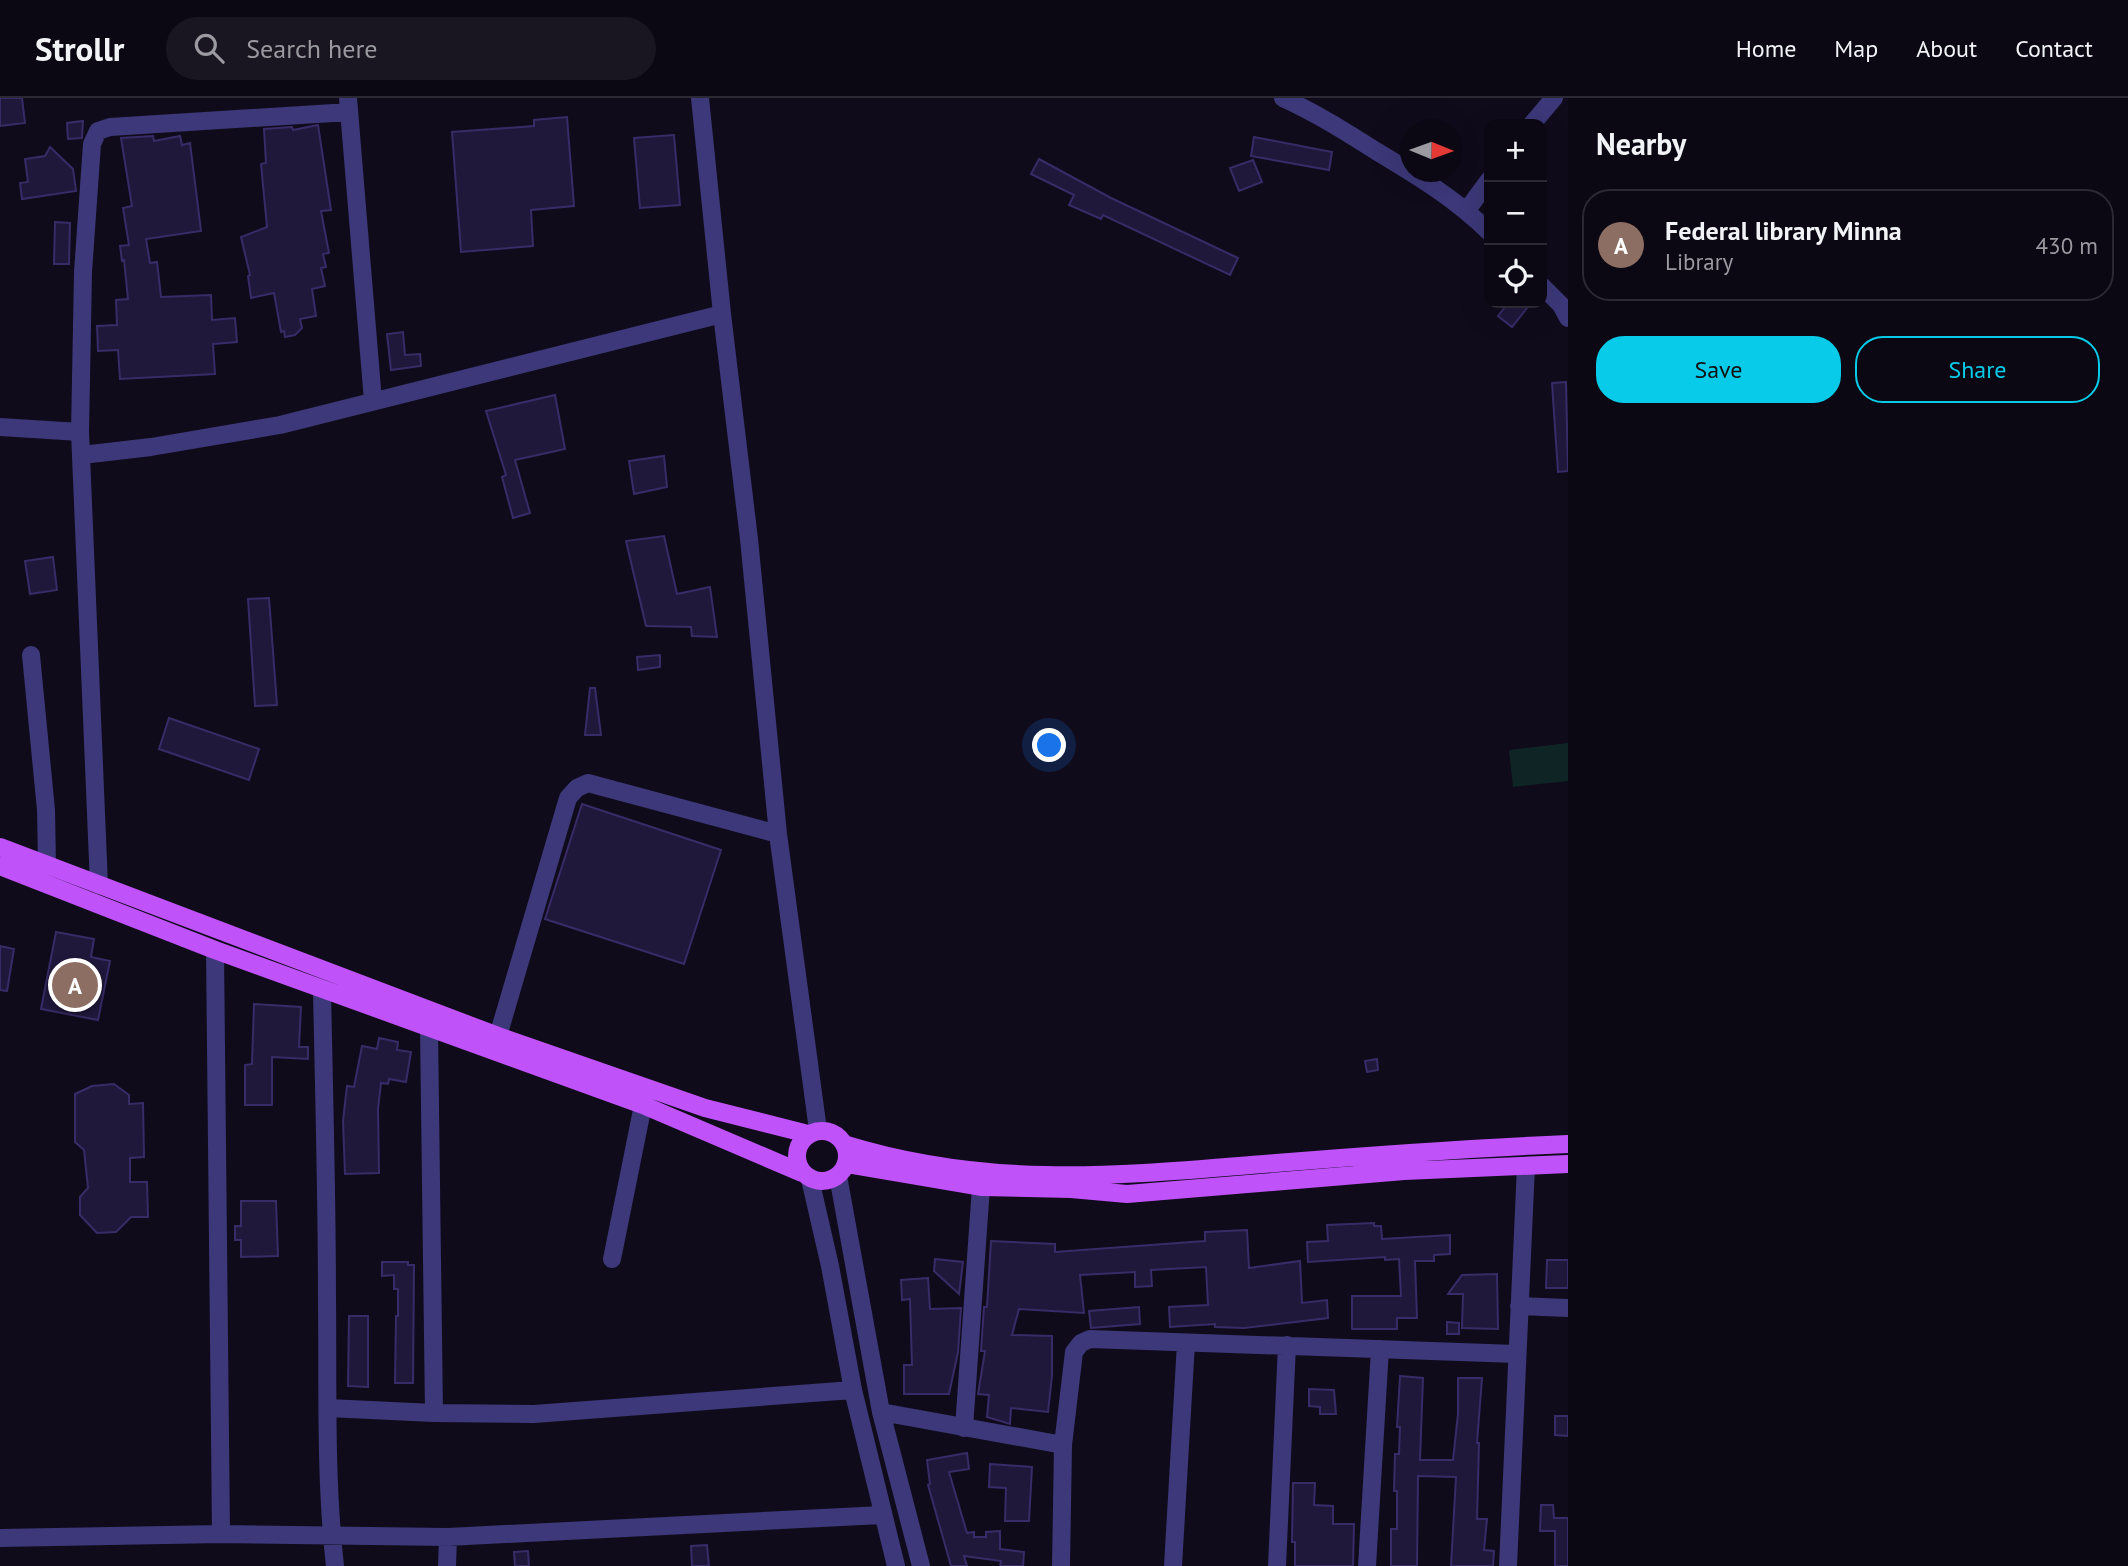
<!DOCTYPE html>
<html lang="en">
<head>
<meta charset="utf-8">
<style>
	body { margin:0; font-family:"PT Sans",sans-serif; background:#191622; color:#f1f3f6 }
	.controls { position:absolute; right:21px; top:21px; display:grid; overflow:hidden; border-radius:14px; box-shadow:0 7px 28px #0002 }
	.controls button { width:63px; height:63px; display:grid; place-items:center; padding:0; border:0; border-bottom:2px solid #2b2934; background:#0b0814; color:#f1f3f6; font:35px sans-serif }
	.compass { position:absolute; left:1400px; top:21px; width:63px; height:63px; border-radius:50%; background:#0b0814; box-shadow:0 7px 28px #0002; rotate:91deg }
	.you { position:absolute; left:1050px; top:648px; width:24px; height:24px; margin:-18px; border:5px solid #fff; border-radius:50%; background:#1a73e8; box-shadow:0 0 0 10px #1a73e833 }
	.badge { display:grid; place-items:center; width:46px; height:46px; border-radius:50%; background:#08cbe9; color:#fff; font-size:23px; font-weight:700 }
	.pin { position:absolute; translate:-50% -50%; border:4px solid #fff; box-shadow:0 2px 7px #0006 }
	.list { margin:0; padding:0; list-style:none }
	h2 { display:flex; justify-content:space-between; align-items:center; height:91px; margin:0; padding:0 28px; font-size:30px }
	h2 small { font-size:23px; font-weight:400; color:#9a9aa0 }
	.list li { display:grid; grid-template-columns:46px 1fr auto; gap:21px; align-items:center; box-sizing:border-box; height:112px; margin:0 14px 14px; padding:0 14px; border:2px solid #2b2934; border-radius:28px }
	.list b { display:block; font-size:26px; white-space:nowrap }
	.list p { margin:0; font-size:23px; white-space:nowrap; color:#9a9aa0 }
	.list em { font-size:23px; font-style:normal; color:#9a9aa0 }
	.actions { display:flex; gap:14px; padding:21px 28px }
	.actions a { flex:1; padding:16px 0; border:2px solid #08cbe9; border-radius:28px; text-align:center; font-size:24px; color:#08cbe9 }
	.actions .main { background:#08cbe9; color:#111 }
	.icon { flex:none; width:38px; height:38px; fill:none; stroke:currentColor; stroke-width:2; stroke-linecap:round; stroke-linejoin:round }
	.map { position:relative; flex:none; width:1568px; height:1468px; overflow:hidden }
	header { display:flex; align-items:center; gap:42px; box-sizing:border-box; height:98px; padding:0 35px; background:#0b0814; border-bottom:2px solid #2b2934 }
	header strong { font-size:33px }
	nav { display:flex; gap:38px; margin-inline-start:auto; font-size:24px }
	.search { width:490px; height:63px; background:#191622; display:flex; align-items:center; gap:18px; box-sizing:border-box; padding:0 24px; border-radius:38px; color:#9a9aa0; font-size:26px }
	main { display:flex }
	aside { flex:1; background:#0b0814 }
	.map>svg:first-child { display:block }
</style>
</head>
<body>
<header>
<strong>Strollr</strong>
<div class="search"><svg class="icon" aria-label="search" viewBox="0 0 24 24"><circle cx="10" cy="10" r="6"/><path d="M15 15l6 6"/></svg>Search here</div>
<nav><a>Home</a><a>Map</a><a>About</a><a>Contact</a></nav>
</header>
<main>
<div class="map">
<svg width="1568" height="1468" viewBox="0 0 1568 1468">
	<rect width="100%" height="100%" fill="#0f0b1b"/>
	<path fill="#0f2525" d="M1568,645v38l-55,6 -4,-37z"/>
	<path fill="#20183b" stroke="#392b67" stroke-width="2" d="M0,0h22l3,25 -25,3z
		M567,19l7,89 -43,4 2,36 -72,6 -9,-120 82,-6v-6z
		M83,23l-1,17 -14,1 -1,-16z
		M318,27l13,85 -10,1 8,42 -6,1 3,13 -5,1 4,18 -13,3 4,27 -16,3 2,9 -7,7 -10,2 -1,-6 -3,1 -7,-39 -23,5 -3,-22 2,-1 -9,-38 26,-10 -6,-63 5,-1 -2,-34 28,-2 1,3z
		M674,37l6,70 -40,3 -6,-70z
		M153,38l1,5 26,-5 2,9 8,-2 11,88 -55,8 4,24 7,-1 4,35 50,-2 1,25 23,-2 2,24 -24,2 2,30 -95,5 -2,-29 -20,1 -1,-25 20,-1 -1,-25 12,-1 -4,-39 -2,1 -2,-15 9,-1 -6,-37 9,-2 -11,-68z
		M1254,39l78,15 -3,18 -78,-14z
		M50,49l23,22 3,22 -54,8 -2,-16 8,-1 -3,-23 20,-3z
		M1039,61l72,39 127,60 -8,17 -127,-60 -2,4 -32,-14 5,-10 -43,-21z
		M1253,62l9,22 -23,9 -9,-23z
		M55,124l15,1 -1,41h-15z
		M1508,205h23l-19,24 -14,-11z
		M403,234l2,23 15,-1 1,12 -30,4 -4,-36z
		M1566,284l2,89 -10,1 -6,-89z
		M555,297l10,54 -50,11 15,53 -17,5 -11,-41 4,-2 -20,-64z
		M664,358l3,31 -33,7 -5,-33z
		M664,438l13,58 33,-7 7,50 -25,-1 -1,-9 -45,-1 -20,-85z
		M53,459l4,33 -27,4 -5,-33z
		M269,500l8,107 -22,1 -7,-107z
		M660,557v12l-22,3 -1,-13z
		M590,590h5l6,47h-16z
		M169,620l90,31 -10,31 -90,-31z
		M582,706l139,46 -37,114 -139,-45z
		M56,834l38,7 -3,18 19,4 -12,59 -57,-11z
		M0,848l14,3 -7,42 -7,-1z
		M254,906l47,3 -2,40h9v12l-36,-2v48h-27v-40l7,-1z
		M379,940l19,4 -1,8 14,2 -5,30 -17,-3 -1,5 -7,-1 -3,26 1,64 -34,1 -2,-53 4,-35 7,1 8,-41 15,3z
		M1377,961l1,11 -11,2 -2,-11z
		M114,986l15,11v9l14,-1 1,54 -14,1v24h17l1,35h-17l-15,15 -19,1 -17,-18v-18l8,-9 -4,-38 -9,-8v-48l17,-8z
		M241,1103h35l2,55 -37,1v-17h-6v-14h6z
		M1374,1125v3h7l1,13 68,-4v19l-16,1v6h-19l2,57h-20v11h-45v-33h49l-2,-37 -14,1v-3l-77,5 -1,-20 21,-1 -1,-16z
		M1247,1132l2,38 51,-7 2,42 25,-3 1,18 -84,10 -29,-1v-3l-45,3 -1,-20 39,-2 -2,-38 -55,3 1,16 -17,1v-15l-55,3 4,38 -65,-4 -7,26 40,1v40l-4,36 -37,-4 -1,16 -23,-7 2,-22 -11,-1 7,-43h-4l3,-44h3l4,-66 64,3v8l150,-11v-9z
		M935,1161l28,3 -4,32 -25,-23z
		M1547,1162h21v28h-22z
		M382,1164h26v3h6l-1,118h-18l1,-67h2v-27h-4v-14l-12,1z
		M1497,1176l1,55 -36,-1 1,-34h-15l14,-19z
		M928,1180l2,31 31,-1 -3,44 -9,42h-45v-29h8l-2,-66 -8,1 -1,-20z
		M1139,1209l1,17 -49,4 -2,-17z
		M349,1218h19v71l-20,-1z
		M1447,1224l12,1v11h-12z
		M1400,1278l23,2 -3,82h33l5,-46v-36h24l-5,65h2l-2,76h10l-3,31 10,1 -1,15h-42l5,-89 -38,-1 -1,90h-26v-37h6v-38h-3l1,-37h4l1,-27h-3z
		M1309,1291l25,1 2,24h-16v-7l-11,-1z
		M1555,1318h13v20l-13,-1z
		M967,1355l2,16 -20,3 18,61 7,-1v5h12v-5l14,-1v18l24,3 -1,14h-23l1,-5 -37,-5 3,10h-16l-23,-81 2,-1 -3,-24z
		M990,1366l42,3 -3,54h-24l1,-33 -17,-1z
		M1293,1385h22l-1,22 19,1v18h21l-1,42h-58v-24h-3z
		M1541,1407h12l1,13h14v48h-13v-35h-15z
		M707,1447l2,21h-17l-1,-20z
		M528,1453l1,15h-14l-1,-14z"/>
	<g fill="none" stroke-linecap="round" stroke-linejoin="round">
		<path stroke="#3c3879" stroke-width="18" d="M348,0l25,303
			M700,0l22,216 27,225 29,295 40,296
			M1283,0c33,15 63,34 93,53 40,24 80,48 113,81
			M1532,26l22,-26
			M1467,112l22,-30
			M1542,188l19,19 7,13
			M0,329l80,5
			M82,357l69,-8 129,-22 442,-111
			M31,557l15,155 1,56
			M99,787l-19,-453 3,-160 9,-128 6,-13 12,-4 239,-15
			M215,852l6,584
			M322,892c2,103 5,206 5,309 1,89 -2,179 8,267
			M429,931l5,384
			M498,938l70,-238 9,-10 11,-5 190,51
			M838,1078l43,236 40,154
			M810,1081l20,87 23,124 43,176
			M612,1161l31,-154
			M1519,1208l49,2
			M328,1310l106,5 100,1 319,-24
			M881,1314l182,33
			M964,1330l17,-241
			M0,1440l221,-4 227,3 434,-22
			M447,1468l1,-29
			M1061,1468l2,-121 11,-93 7,-9 9,-4 426,15
			M1173,1468l13,-223
			M1277,1468l10,-221
			M1367,1468l13,-217
			M1508,1468l18,-400"/>
		<path stroke="#c052f9" stroke-width="18" d="M0,749l498,189 207,72 103,26
			M0,768l215,84 428,155 159,68
			M797 1058a25 25 0 1 1 50 0a25 25 0 1 1-50 0Z
			M844,1046c149,46 281,31 432,19 98,-8 194,-15 292,-19
			M846,1066l135,23 90,2 56,5 277,-23 164,-7"/>
	</g>
</svg>
<div class="controls">
<button>+</button>
<button>−</button>
<button><svg class="icon" aria-label="locate" viewBox="0 0 24 24"><circle cx="12" cy="12" r="6"/><path d="M12 2v4M12 18v4M2 12h4M18 12h4"/></svg></button>
</div>
<svg class="compass" viewBox="-18 -18 36 36"><path d="M0-13l5 13h-10z" fill="#e53935"/><path d="M0 13l5-13h-10z" fill="#9a9aa0"/></svg>
<div class="you"></div>
<div class="pin badge" style="left:75px;top:887px;background:#8d6e63">A</div>
</div>
<aside>
<h2>Nearby<small></small></h2>
<ul class="list">
<li><span class="badge" style="background:#8d6e63">A</span><div><b>Federal library Minna</b><p>Library</p></div><em>430 m</em></li>
</ul>
<div class="actions"><a class="main">Save</a><a>Share</a></div>
</aside>
</main>
</body>
</html>
